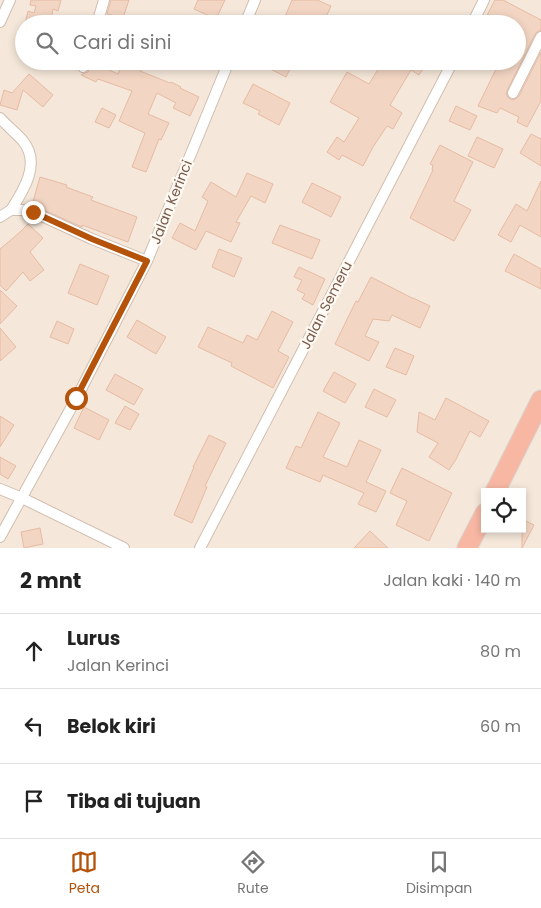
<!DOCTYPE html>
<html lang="id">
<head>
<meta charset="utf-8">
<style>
	body { margin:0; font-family:Poppins,sans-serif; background:#f6f6f6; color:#222 }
	.controls { position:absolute; right:15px; bottom:15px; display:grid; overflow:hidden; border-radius:0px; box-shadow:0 2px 8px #0003 }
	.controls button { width:45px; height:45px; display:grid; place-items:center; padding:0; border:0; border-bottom:1px solid #e0e0e0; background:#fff; color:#222; font:25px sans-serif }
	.stop { position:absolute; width:15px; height:15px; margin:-11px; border:4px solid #b45309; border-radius:50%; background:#fff }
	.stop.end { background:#b45309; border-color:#fff; box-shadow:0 1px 5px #0008 }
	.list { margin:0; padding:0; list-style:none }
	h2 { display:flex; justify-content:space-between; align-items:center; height:65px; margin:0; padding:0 20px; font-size:21px }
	h2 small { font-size:16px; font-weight:400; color:#767676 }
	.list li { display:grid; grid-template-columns:32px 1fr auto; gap:15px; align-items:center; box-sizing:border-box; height:75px; padding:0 20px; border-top:1px solid #e0e0e0 }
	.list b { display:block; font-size:19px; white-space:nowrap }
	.list p { margin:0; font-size:16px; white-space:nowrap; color:#767676 }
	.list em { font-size:16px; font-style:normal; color:#767676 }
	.icon { flex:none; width:28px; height:28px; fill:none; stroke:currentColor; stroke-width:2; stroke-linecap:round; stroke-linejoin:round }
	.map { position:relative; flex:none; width:541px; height:548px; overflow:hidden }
	.search { position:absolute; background:#fff; box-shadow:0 2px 8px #0003; left:15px; right:15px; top:15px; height:55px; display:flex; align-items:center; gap:12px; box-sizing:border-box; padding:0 18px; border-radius:28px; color:#767676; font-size:19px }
	.sheet { height:290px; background:#fff }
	nav { display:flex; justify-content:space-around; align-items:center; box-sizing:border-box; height:70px; border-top:1px solid #e0e0e0; background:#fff; font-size:14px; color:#767676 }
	nav a { display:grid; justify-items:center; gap:2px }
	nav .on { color:#b45309 }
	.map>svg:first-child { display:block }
</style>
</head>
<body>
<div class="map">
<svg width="541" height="548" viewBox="0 0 541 548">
	<rect width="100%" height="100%" fill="#fdf6ec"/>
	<path fill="#f5e8da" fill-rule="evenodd" d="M0,0h541v548h-541zM24,24h493v37h-493zM485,492h37v37h-37z"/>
	<path fill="#f3d5c3" stroke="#e6bba3" d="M31,0h30l-3,11 -5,-2 -3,15h-25l3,-13 6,2 2,-7 -6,-1z
		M111,0h18l-6,18 -16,-4z
		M198,0h27l-9,19 -22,-10z
		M292,0h25l14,6 -8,18h-41z
		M495,0h8l38,20v10l-3,1 -3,3 -29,59 1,3 3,3 4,1 5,-4 22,-44v49l-14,26 -10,-5 2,-5 -19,-9 -3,5 -19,-7 22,-45h17v-37h-22l-10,-5z
		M59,61h19l-2,4 1,5 -18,-4z
		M123,61h21l-4,10 30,12 1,-1 10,5 -1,1 19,9 -9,19 -17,-8 3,-5 -19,-10 -9,21 21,9 -8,17 -2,-1 -13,33 -14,-5 13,-34 -26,-12 13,-30 -34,-12 -2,3 -15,-7 1,-1 6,-2 4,-10 26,12z
		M255,61h39l-8,16z
		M383,61h45l-9,14 -8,-5 -21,35 12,8 -9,16 -6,-3 -14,21 -10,19 -21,-11 -3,5 -12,-8 10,-15 7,5 15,-24 -29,-16 17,-30 22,12z
		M29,74l24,21 -10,12 -20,-17 -6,20 -17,-5 4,-15 8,3z
		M253,84l37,19 -11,22 -21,-11 2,-3 -17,-8z
		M456,106l21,10 -7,14 -21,-9z
		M102,108l14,7 -7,13 -14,-6z
		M531,134l10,5v27l-21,-13z
		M477,137l26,12 -9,19 -26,-12z
		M440,145l33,17 -19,39 17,9 -17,31 -44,-23 23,-48h-1l1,-5 -3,-1z
		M247,173l26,11 -8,19 -14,-7 -15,26 4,1 -9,19 -25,-11 -10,19 -24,-12 8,-15 15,8 13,-30 -6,-4 9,-15 25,15z
		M40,177l27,8 -1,2 27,10 -2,3 46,17 -9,25 -46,-17v2l-50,-22z
		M541,181v56l-21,-12 -9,17 -13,-7 18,-31 11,7z
		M312,183l29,14 -10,20 -29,-15z
		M28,224l15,14 -13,14 14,18 -14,11 -7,-9 -17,19 -6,-6v-36l19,-16z
		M280,225l40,15 -8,19 -40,-16z
		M219,249l23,9 -8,19 -22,-10z
		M514,254l27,15v20l-36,-18z
		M80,264l29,12 -12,29 -29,-12z
		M299,267l26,12 -12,26 -11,-6 3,-5 -8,-4 5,-10 -8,-3z
		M371,277l41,21h1l17,8 -10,22 -28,-13 -3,6 -16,-2 -8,17 14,6 -10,19 -34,-17 21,-43 2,1z
		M0,290l17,16 -17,18z
		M272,311l21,11 -15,29 11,6 -16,31 -42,-22 1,-3 -34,-16 10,-20 35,16 4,-8 10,5z
		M137,320l29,17 -10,17 -29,-17z
		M57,321l17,8 -6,15 -18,-7z
		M0,328l16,19 -16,14z
		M395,348l19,8 -8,19 -20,-8z
		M334,372l22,12 -11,19 -22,-12z
		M115,374l28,15 -9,16 -28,-15z
		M374,389l22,11 -9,17 -22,-10z
		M446,398l43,23 -9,16 -10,-6 -13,26v1l-8,12 -20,-13 9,-14 -21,-11 2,-20 16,8z
		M125,406l14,8 -9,16 -15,-7z
		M84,407l25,13 -10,20 -25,-12z
		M318,412l22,11 -17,34 24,10 12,-27 22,10 -15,32 20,9 -10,21 -18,-8 6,-11 -41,-18 -3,7 -34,-14 10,-22 5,2z
		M0,416l14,9 -14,22z
		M209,435l17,8 -21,43 2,1 -15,36 -18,-8 20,-48h-1z
		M0,457l16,9 -8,13 -8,-5z
		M402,468l50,25 -23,48 -33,-16 11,-24 -17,-8z
		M522,519l12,6 -12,23z
		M40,528l3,16 -19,4 -3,-16z
		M370,531l18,17h-34z"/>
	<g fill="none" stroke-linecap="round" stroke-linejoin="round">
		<defs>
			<path id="street" d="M0,22l10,-22
				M97,24l7,-24
				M245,24l10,-24
				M472,24l12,-24
				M83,67l2,-6
				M513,93l28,-56
				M0,118c7,8 16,15 23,23 18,22 1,49 -12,69
				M0,217l11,-7h11l11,2 59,27 55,22
				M0,489l22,9 102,50
				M0,537l76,-138 71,-138 82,-200
				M200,548l253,-487"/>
			<path id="highway" d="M495,492l46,-92
				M467,548l18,-35"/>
		</defs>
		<use href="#street" stroke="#d1beb0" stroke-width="12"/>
		<use href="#highway" stroke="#dad1cd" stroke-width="21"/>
		<use href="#street" stroke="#fff" stroke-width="10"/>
		<use href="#highway" stroke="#f7b7a3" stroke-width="19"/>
	</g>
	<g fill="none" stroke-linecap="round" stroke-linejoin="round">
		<path stroke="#b45309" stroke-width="6" d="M33,212l59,27 55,22 -71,137"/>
	</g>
	<g text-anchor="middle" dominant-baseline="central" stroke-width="4.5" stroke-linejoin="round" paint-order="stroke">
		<g font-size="14" fill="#7a5c4d" stroke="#fffaf3">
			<text transform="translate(171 202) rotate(-68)">Jalan Kerinci</text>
			<text transform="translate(326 305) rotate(-63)">Jalan Semeru</text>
		</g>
	</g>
</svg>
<div class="controls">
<button><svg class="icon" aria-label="locate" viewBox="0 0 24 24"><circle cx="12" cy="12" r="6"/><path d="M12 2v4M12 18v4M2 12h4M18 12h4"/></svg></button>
</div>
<div class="stop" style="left:76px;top:398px"></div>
<div class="stop end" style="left:33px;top:212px"></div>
<div class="search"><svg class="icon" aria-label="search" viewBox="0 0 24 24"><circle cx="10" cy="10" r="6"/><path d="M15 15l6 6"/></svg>Cari di sini</div>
</div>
<section class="sheet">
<h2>2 mnt<small>Jalan kaki · 140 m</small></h2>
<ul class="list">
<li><svg class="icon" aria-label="ahead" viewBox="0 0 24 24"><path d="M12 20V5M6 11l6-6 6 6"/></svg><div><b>Lurus</b><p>Jalan Kerinci</p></div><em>80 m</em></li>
<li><svg class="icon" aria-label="left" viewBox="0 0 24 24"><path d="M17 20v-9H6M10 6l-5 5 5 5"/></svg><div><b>Belok kiri</b></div><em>60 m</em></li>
<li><svg class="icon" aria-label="arrive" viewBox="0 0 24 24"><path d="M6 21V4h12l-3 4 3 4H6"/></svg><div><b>Tiba di tujuan</b></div></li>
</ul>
</section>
<nav>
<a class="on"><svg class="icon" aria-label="map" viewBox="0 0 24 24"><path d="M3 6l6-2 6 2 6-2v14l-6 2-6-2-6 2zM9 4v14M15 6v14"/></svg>Peta</a>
<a><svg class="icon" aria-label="directions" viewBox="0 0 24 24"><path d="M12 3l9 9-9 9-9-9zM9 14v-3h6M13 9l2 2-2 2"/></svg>Rute</a>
<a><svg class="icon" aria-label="saved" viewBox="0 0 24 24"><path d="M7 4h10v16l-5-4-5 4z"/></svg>Disimpan</a>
</nav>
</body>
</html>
